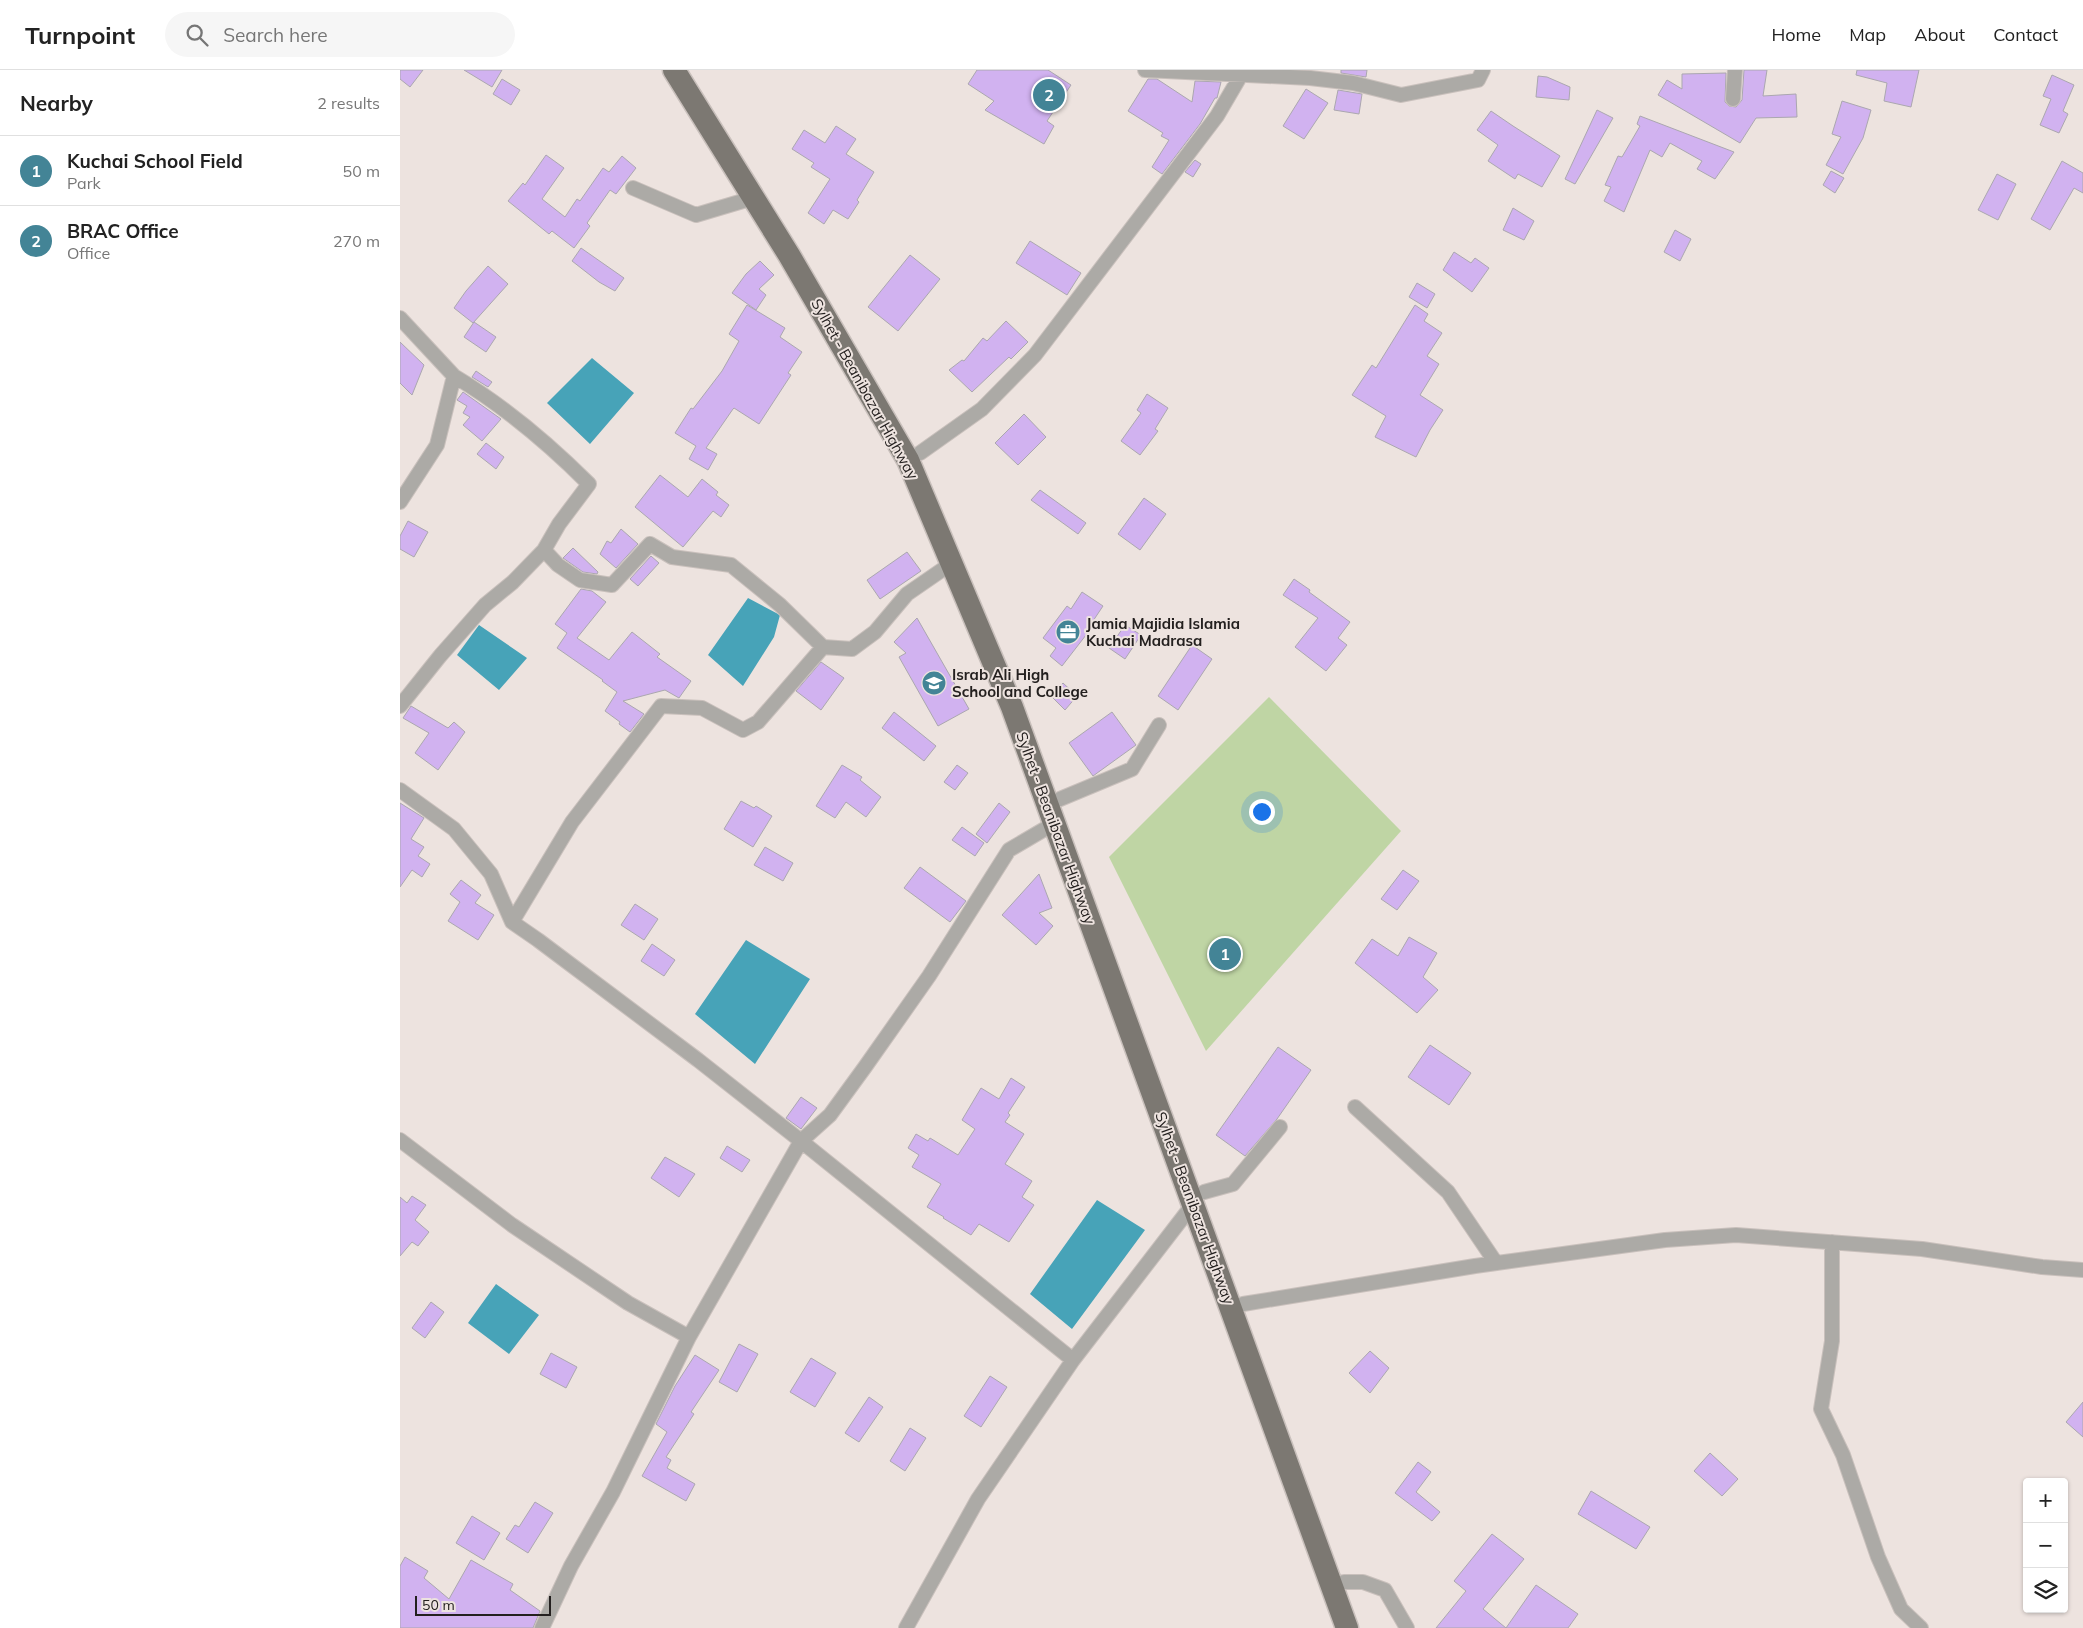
<!DOCTYPE html>
<html lang="en">
<head>
<meta charset="utf-8">
<style>
	body { margin:0; font-family:Mulish,sans-serif; background:#f6f6f6; color:#222 }
	.controls { position:absolute; right:15px; bottom:15px; display:grid; overflow:hidden; border-radius:5px; box-shadow:0 1px 4px #0004 }
	.controls button { width:45px; height:45px; display:grid; place-items:center; padding:0; border:0; border-bottom:1px solid #e0e0e0; background:#fff; color:#222; font:25px sans-serif }
	.scale { position:absolute; left:15px; bottom:12px; width:136px; box-sizing:border-box; padding-left:5px; border:2px solid #24201f; border-top:0; font-size:14px; line-height:18px; white-space:nowrap; color:#24201f; -webkit-text-stroke:4px #ede3df; paint-order:stroke }
	.you { position:absolute; left:861px; top:741px; width:18px; height:18px; margin:-12px; border:4px solid #fff; border-radius:50%; background:#1a73e8; box-shadow:0 0 0 8px #1a73e833 }
	.badge { display:grid; place-items:center; width:32px; height:32px; border-radius:50%; background:#438496; color:#fff; font-size:16px; font-weight:700 }
	.pin { position:absolute; translate:-50% -50%; border:2px solid #fff; box-shadow:0 1px 5px #0006 }
	.list { margin:0; padding:0; list-style:none }
	h2 { display:flex; justify-content:space-between; align-items:center; height:65px; margin:0; padding:0 20px; font-size:21px }
	h2 small { font-size:16px; font-weight:400; color:#767676 }
	.list li { display:grid; grid-template-columns:32px 1fr auto; gap:15px; align-items:center; box-sizing:border-box; height:70px; padding:0 20px; border-top:1px solid #e0e0e0 }
	.list b { display:block; font-size:19px; white-space:nowrap }
	.list p { margin:0; font-size:16px; white-space:nowrap; color:#767676 }
	.list em { font-size:16px; font-style:normal; color:#767676 }
	.icon { flex:none; width:28px; height:28px; fill:none; stroke:currentColor; stroke-width:2; stroke-linecap:round; stroke-linejoin:round }
	.map { position:relative; flex:none; width:1683px; height:1558px; overflow:hidden }
	header { display:flex; align-items:center; gap:30px; box-sizing:border-box; height:70px; padding:0 25px; background:#fff; border-bottom:1px solid #e0e0e0 }
	header strong { font-size:24px }
	nav { display:flex; gap:28px; margin-inline-start:auto; font-size:18px }
	.search { width:350px; height:45px; background:#f6f6f6; display:flex; align-items:center; gap:12px; box-sizing:border-box; padding:0 18px; border-radius:28px; color:#767676; font-size:19px }
	main { display:flex }
	aside { flex:1; background:#fff }
	.map>svg:first-child { display:block }
</style>
</head>
<body>
<header>
<strong>Turnpoint</strong>
<div class="search"><svg class="icon" aria-label="search" viewBox="0 0 24 24"><circle cx="10" cy="10" r="6"/><path d="M15 15l6 6"/></svg>Search here</div>
<nav><a>Home</a><a>Map</a><a>About</a><a>Contact</a></nav>
</header>
<main>
<aside>
<h2>Nearby<small>2 results</small></h2>
<ul class="list">
<li><span class="badge">1</span><div><b>Kuchai School Field</b><p>Park</p></div><em>50 m</em></li>
<li><span class="badge">2</span><div><b>BRAC Office</b><p>Office</p></div><em>270 m</em></li>
</ul>
</aside>
<div class="map">
<svg width="1683" height="1558" viewBox="0 0 1683 1558">
	<rect width="100%" height="100%" fill="#ede3df"/>
	<path fill="#bfd5a4" d="M869,627l132,134 -195,220 -97,-194z"/>
	<path fill="#47a3b8" d="M192,288l42,35 -44,51 -43,-41z
		M348,528l32,17 -6,22 -31,49 -35,-31z
		M79,555l48,33 -28,32 -42,-35z
		M346,870l64,39 -55,85 -60,-50z
		M697,1130l48,30 -73,99 -42,-35z
		M96,1214l43,31 -30,39 -41,-31z"/>
	<path fill="#d1b2f0" stroke="#aba7af" d="M0,0h23l-13,17 -10,-8z
		M64,0h38l-10,17z
		M577,0h71l23,15 -24,36 7,5 -10,18 -59,-34 9,-9 -26,-17z
		M941,0h26l-1,7 -25,-4z
		M1344,0h23l-4,26 33,-2 1,23 -41,1 -16,25 -82,-48 9,-15 15,9v-15l44,-1 -1,29 4,4 7,1 6,-7z
		M1457,0h62l-8,37 -27,-6 3,-18 -31,-8z
		M1652,5l22,10 -11,26 5,3 -9,19 -19,-8 11,-26 -8,-3z
		M1138,6l9,1 23,10 -1,13 -33,-3z
		M102,9l18,11 -9,15 -18,-11z
		M748,9h9l35,23 3,-21 26,1 -4,16h-2l-15,26 -38,50 -10,-7 17,-27 -8,-4 2,-3 -35,-22z
		M906,19l22,14 -24,36 -21,-13z
		M938,20l24,4 -3,20 -25,-4z
		M1442,31l29,9 -8,28 -20,36 -17,-9 15,-28 -9,-3z
		M1197,40l16,8 -38,66 -10,-5z
		M1091,41l22,15 47,30 -18,31 -24,-13 -3,5 -27,-18 10,-16 -21,-15z
		M1240,46l94,36 -19,27 -18,-10 5,-8 -32,-18 -8,14 -12,-7 -26,62 -20,-11 7,-14 -6,-2 13,-29 4,1 18,-31 -3,-2z
		M436,56l20,13 -10,15 28,18 -17,28 2,2 -11,17 -15,-9 -9,14 -16,-11 22,-34 -19,-12 3,-4 -22,-14 12,-19 21,13z
		M146,85l18,13 -22,31 23,18 12,-18 3,2 23,-33 6,4 13,-16 14,12 -20,26 -6,-4 -23,33 3,3 -16,22 -22,-17 -3,3 -41,-33 15,-18 2,2z
		M795,90l6,4 -8,13 -8,-5z
		M1662,91l21,12v20l-9,-5 -24,42 -19,-11z
		M1431,101l13,7 -9,15 -12,-8z
		M1597,104l19,10 -18,36 -20,-10z
		M1113,138l21,13 -10,19 -21,-10z
		M1275,160l16,9 -11,22 -16,-9z
		M630,171l51,32 -14,22 -51,-32z
		M181,178l43,30 -9,13 -16,-9 -27,-21z
		M1054,182l17,11 4,-5 14,10 -17,24 -29,-22z
		M510,185l30,24 -42,52 -30,-24z
		M360,191l14,14 -15,14 7,6 -10,15 -24,-17 14,-19z
		M88,196l20,18 -35,39 -19,-15 12,-17z
		M1017,213l18,11 -8,14 -18,-11z
		M347,235l38,23 -5,9 22,15 -14,21 3,2 -32,49 -25,-16 -1,1 -27,39 11,6 -9,16 -19,-11 7,-13 -21,-13 16,-25 2,1 29,-38 17,-30 -10,-7z
		M1015,235l13,9 -4,7 18,12 -15,23 12,8 -19,31 23,15 -13,20 -14,27 -41,-20 11,-21 -34,-21 20,-30 4,3z
		M606,251l22,21 -17,17 -2,-2 -37,35 -23,-22 13,-10 2,1 19,-23 4,3z
		M74,252l22,15 -10,15 -22,-15z
		M0,272l24,23 -12,30 -12,-12z
		M76,301l16,11 -4,5 -16,-10z
		M63,322l38,27 -19,22 -19,-16 7,-8 -7,-4 4,-7 -10,-6z
		M747,324l21,14 -13,21 3,2 -18,24 -19,-14 20,-28 -4,-3z
		M624,344l22,23 -28,28 -23,-22z
		M86,373l18,14 -8,12 -19,-15z
		M260,405l28,22 14,-18 16,13 -2,3 13,10 -8,12 -8,-6 -30,36 -48,-40z
		M640,420l46,33 -8,11 -47,-34z
		M744,428l22,16 -26,36 -22,-16z
		M8,451l20,11 -14,25 -14,-8v-13z
		M221,459l17,15 -22,24 -16,-14 7,-13 4,2z
		M173,478l25,24 -1,2 -14,-2 -20,-14z
		M507,482l14,19 -41,28 -13,-19z
		M251,486l8,7 -21,23 -8,-7z
		M894,509l16,11 -1,2 41,30 -12,16 9,7 -21,26 -31,-24 23,-29 -35,-23z
		M181,519l11,2 14,11 -29,36 32,22 23,-28 28,22 -3,3 34,24 -12,17 -14,-8 -42,11 21,13 -14,18 -11,-8 1,-2 -15,-11 12,-19 -15,-11 1,-1 -46,-32 10,-15 -12,-9z
		M682,522l21,14 -12,18 2,2 -31,40 -12,-10 6,-8 -13,-10 24,-32 4,3z
		M517,548l52,91 -31,17 -39,-69 7,-4 -12,-11z
		M725,555l16,10 -16,24 -16,-11z
		M792,575l20,14 -34,51 -20,-14z
		M421,592l23,16 -23,32 -25,-19z
		M663,613l14,13 -12,14 -14,-14z
		M11,636l37,22 6,-6 11,10 -27,38 -23,-17 14,-20 -26,-15z
		M494,642l42,34 -12,15 -42,-33z
		M712,642l24,33 -43,31 -24,-33z
		M442,695l20,12 -2,3 21,17 -15,20 -20,-15 -11,16 -19,-12z
		M557,695l11,8 -13,17 -11,-8z
		M341,731l13,7 2,-2 16,10 -19,31 -29,-18z
		M0,733l24,15 -13,21 13,8 -6,9 12,8 -8,13 -10,-7 -12,17z
		M599,733l11,9 -23,31 -11,-9z
		M562,757l22,16 -9,13 -23,-16z
		M365,777l28,16 -10,18 -29,-16z
		M520,797l46,34 -16,21 -46,-34z
		M1003,800l16,11 -22,29 -16,-11z
		M639,804l13,34 -13,5 14,13 -17,19 -34,-30z
		M61,810l20,15 -6,8 19,12 -16,25 -30,-19 12,-19 -10,-8z
		M235,834l23,15 -14,21 -23,-15z
		M1009,867l28,16 -14,24 15,13 -21,23 -62,-50 17,-24 26,17z
		M252,874l23,16 -11,16 -23,-15z
		M1030,975l41,28 -22,32 -41,-28z
		M878,977l33,23 -34,49 -32,37 -29,-21z
		M611,1008l14,9 -17,26 2,2 -5,7 19,12 -19,30 27,17 -10,16 12,8 -25,37 -30,-18 -8,11 -28,-17 1,-1 -17,-10 14,-23 -29,-17 7,-12 -11,-7 8,-14 12,7 2,-3 28,17 17,-26 -13,-9 19,-32 18,11z
		M401,1027l16,11 -16,21 -15,-11z
		M327,1076l23,14 -8,12 -22,-14z
		M265,1087l30,17 -16,23 -28,-19z
		M12,1126l14,9 -11,15 14,12 -11,14 -6,-4 -12,14v-59l7,6z
		M31,1232l13,10 -19,26 -13,-10z
		M339,1274l19,10 -21,38 -18,-10z
		M970,1281l19,17 -19,25 -21,-20z
		M151,1283l26,14 -11,21 -26,-14z
		M295,1285l24,15 -28,42 3,2 -28,43 5,3 -4,8 28,16 -9,17 -44,-25 25,-44 -11,-8 19,-38z
		M411,1288l25,15 -21,34 -25,-15z
		M590,1306l17,11 -26,40 -17,-11z
		M469,1327l14,10 -24,35 -14,-9z
		M1683,1332v35l-17,-15z
		M510,1358l16,10 -21,33 -15,-10z
		M1310,1383l28,26 -16,17 -28,-25z
		M1018,1392l13,10 -15,20 24,20 -8,9 -37,-28z
		M1191,1421l59,36 -14,22 -58,-35z
		M135,1432l18,11 -25,40 -22,-14 9,-14 4,2z
		M72,1446l28,17 -16,27 -28,-17z
		M1092,1464l32,25 -41,50 23,19 30,-43 42,29 -10,14h-132l30,-37 -12,-10z
		M5,1487l23,14 -4,7 25,21 22,-39 42,24 -3,6 30,21 -7,17h-133v-62z"/>
	<g fill="none" stroke-linecap="round" stroke-linejoin="round">
		<defs>
			<path id="minor" d="M745,0l165,8 43,5 48,12 77,-15 5,-10
				M1333,29l2,-29
				M233,118l63,27 57,-17
				M0,248l54,58 -17,69 -37,57
				M520,383l62,-44 53,-54 182,-239 24,-41
				M144,480l14,15 22,15 32,5 38,-41 22,13 59,8 49,40 43,42
				M0,636l40,-50 45,-51 28,-23 31,-32 15,-26 30,-40c-41,-41 -85,-78 -135,-108
				M0,720l54,39 37,45 21,48 26,18 160,120 103,81 272,219
				M660,729l72,-30 27,-44
				M112,852l60,-100 89,-116 41,2 41,22 15,-8 65,-75 29,2 23,-17 32,-38 45,-31
				M955,1037l93,85 48,71
				M0,1070l112,85 116,78 61,34
				M804,1122l29,-8 47,-57
				M1432,1172v99l-11,68 22,46 35,102 23,52 20,19
				M843,1234l232,-38 190,-26 71,-5 186,14 120,18 41,3
				M944,1512h19l22,8 22,38
				M142,1558l29,-62 42,-74 76,-155 112,-196 29,-26 35,-48 64,-91 80,-126 46,-27
				M506,1558l72,-129 95,-139 121,-157"/>
			<path id="primary" d="M274,0l115,185 119,205 104,247 335,921"/>
		</defs>
		<use href="#minor" stroke="#c9c0bc" stroke-width="16"/>
		<use href="#primary" stroke="#c9c0bc" stroke-width="25"/>
		<use href="#minor" stroke="#acaaa6" stroke-width="14"/>
		<use href="#primary" stroke="#7c7872" stroke-width="22"/>
	</g>
	<defs>
		<symbol id="office-disc" viewBox="-11 -11 22 22"><circle r="9.5" fill="#438496" stroke="#ede3df"/><path d="M-6-3h4V-5.5h4V-3h4V5H-6ZM-1-4.5V-3h2v-1.5ZM-6 0V1H6V0Z" fill="#fff"/></symbol>
		<symbol id="school-disc" viewBox="-11 -11 22 22"><circle r="9.5" fill="#438496" stroke="#ede3df"/><path d="M0-5L7-2L0 1L-7-2ZM-4 1L0 2.5L4 1V4Q0 6-4 4Z" fill="#fff"/></symbol>
	</defs>
	<g fill-rule="evenodd">
		<use href="#office-disc" x="654" y="548" width="28" height="28"/>
		<use href="#school-disc" x="520" y="599" width="28" height="28"/>
	</g>
	<g text-anchor="middle" dominant-baseline="central" stroke-width="4" stroke-linejoin="round" paint-order="stroke">
		<g font-size="15" fill="#24201f" stroke="#ede3df">
			<text transform="translate(465 319) rotate(61)">Sylhet - Beanibazar Highway</text>
			<text transform="translate(656 758) rotate(70)">Sylhet - Beanibazar Highway</text>
			<text transform="translate(795 1138) rotate(70)">Sylhet - Beanibazar Highway</text>
		</g>
		<g font-size="15" font-weight="bold" fill="#24201f" stroke="#ede3df" text-anchor="start">
			<text x="686" y="553">Jamia Majidia Islamia<tspan x="686" dy="17">Kuchai Madrasa</tspan></text>
			<text x="552" y="604">Israb Ali High<tspan x="552" dy="17">School and College</tspan></text>
		</g>
	</g>
</svg>
<div class="controls">
<button>+</button>
<button>−</button>
<button><svg class="icon" aria-label="layers" viewBox="0 0 24 24"><path d="M12 4l9 5-9 5-9-5zM3 14l9 5 9-5"/></svg></button>
</div>
<div class="scale">50 m</div>
<div class="you"></div>
<div class="pin badge" style="left:825px;top:884px">1</div>
<div class="pin badge" style="left:649px;top:25px">2</div>
</div>
</main>
</body>
</html>
